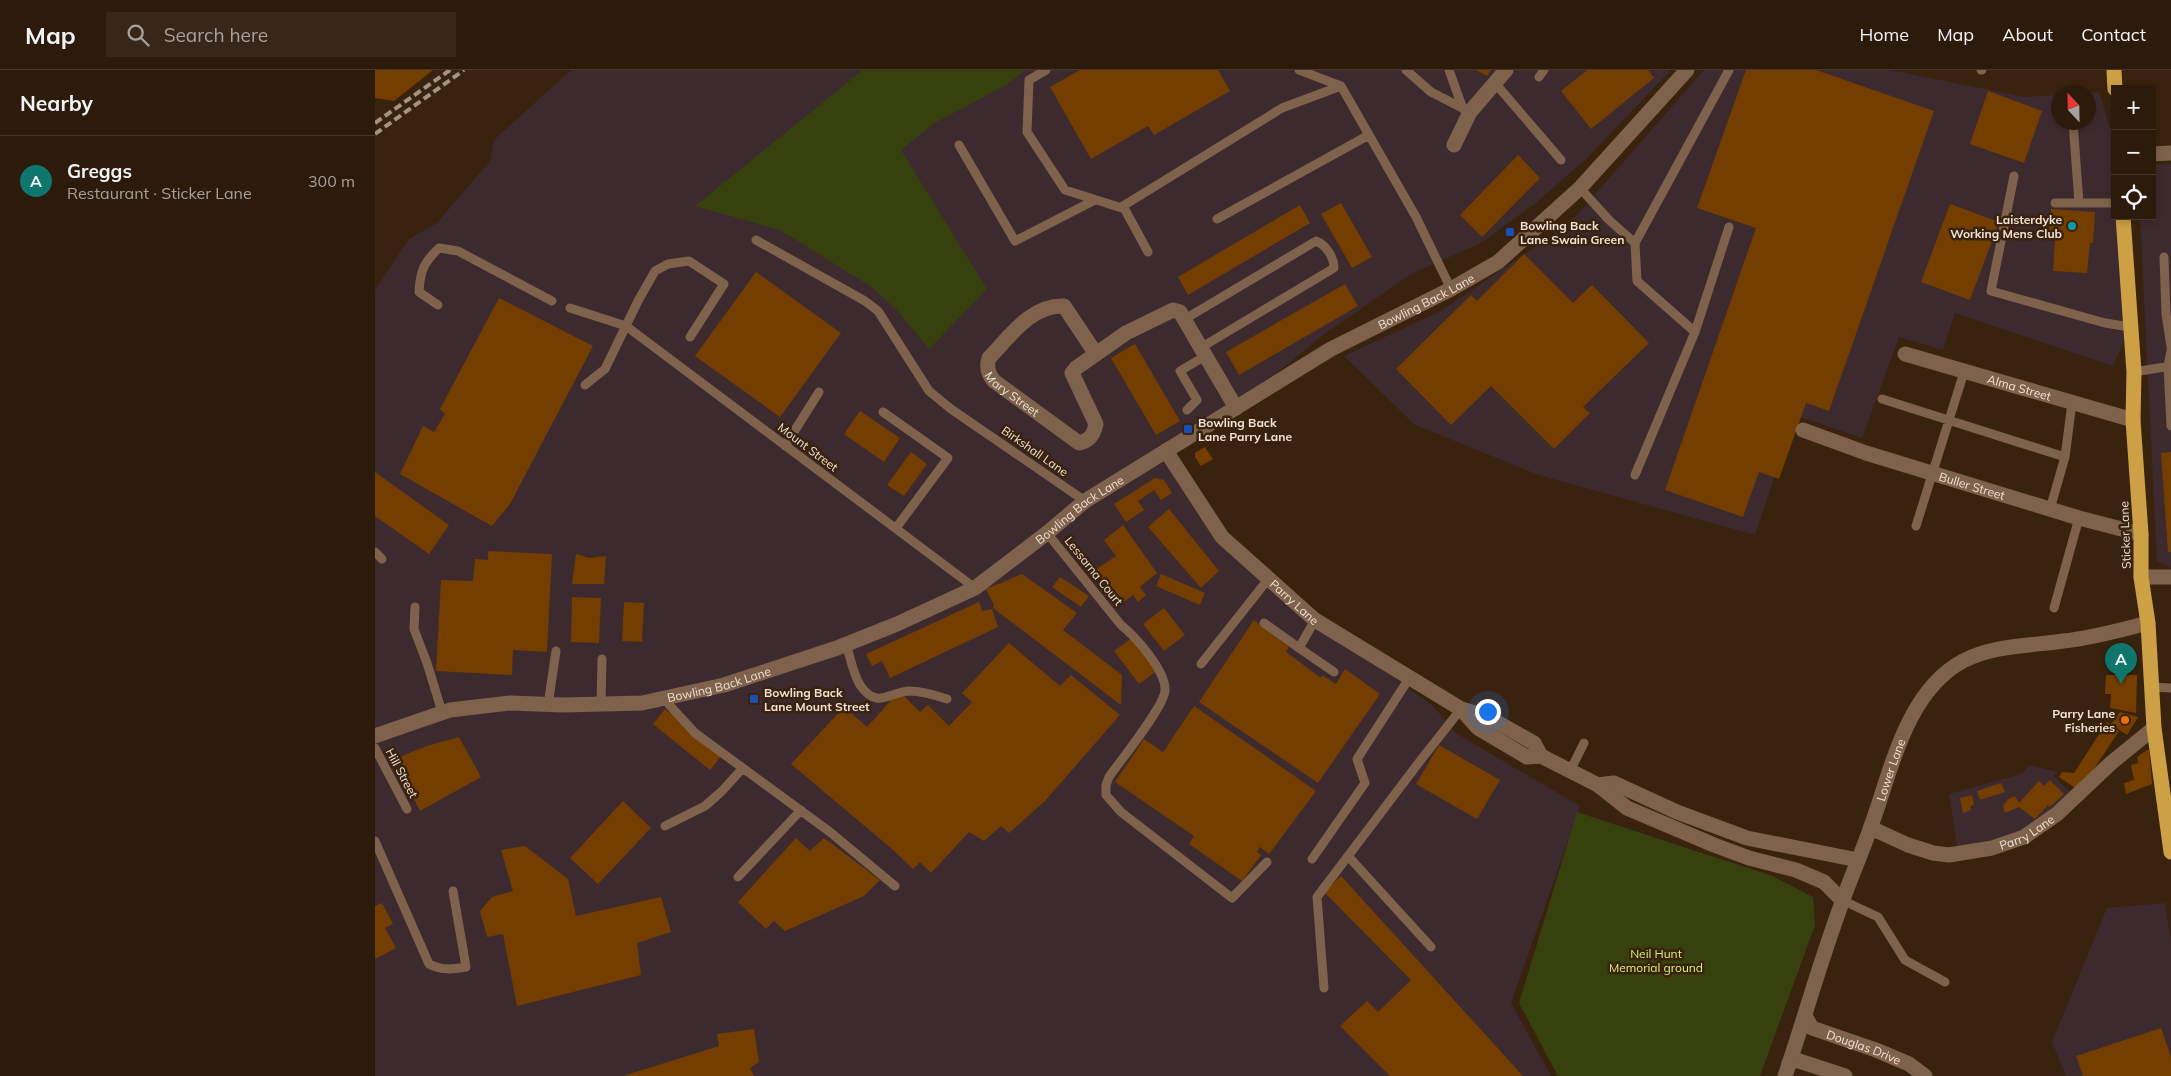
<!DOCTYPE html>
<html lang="en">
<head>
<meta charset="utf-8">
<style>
	body { margin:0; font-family:Mulish,sans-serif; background:#382718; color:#f1f3f6 }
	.controls { position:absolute; right:15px; top:15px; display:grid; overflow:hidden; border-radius:0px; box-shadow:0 2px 8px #0003 }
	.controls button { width:45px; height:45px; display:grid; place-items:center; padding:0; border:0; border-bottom:1px solid #48382b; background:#2c1a0a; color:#f1f3f6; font:25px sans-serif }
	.compass { position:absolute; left:1676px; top:15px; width:45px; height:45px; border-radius:50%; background:#2c1a0a; box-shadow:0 2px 8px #0003; rotate:338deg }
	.you { position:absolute; left:1112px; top:641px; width:18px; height:18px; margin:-12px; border:4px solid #fff; border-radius:50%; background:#1a73e8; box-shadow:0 0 0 8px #1a73e833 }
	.badge { display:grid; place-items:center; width:32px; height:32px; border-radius:50%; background:#0f766e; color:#fff; font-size:16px; font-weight:700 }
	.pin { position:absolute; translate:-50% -41px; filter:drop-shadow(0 1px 2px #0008) }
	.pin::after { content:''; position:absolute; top:26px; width:18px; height:15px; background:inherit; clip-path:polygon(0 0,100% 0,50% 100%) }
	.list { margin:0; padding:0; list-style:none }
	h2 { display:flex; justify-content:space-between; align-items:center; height:65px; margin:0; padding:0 20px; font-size:21px }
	h2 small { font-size:16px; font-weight:400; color:#a6a19c }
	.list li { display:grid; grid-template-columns:32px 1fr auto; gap:15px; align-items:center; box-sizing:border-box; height:90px; padding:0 20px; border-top:1px solid #48382b }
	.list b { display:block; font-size:19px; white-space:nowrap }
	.list p { margin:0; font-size:16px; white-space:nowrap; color:#a6a19c }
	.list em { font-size:16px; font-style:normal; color:#a6a19c }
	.icon { flex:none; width:28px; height:28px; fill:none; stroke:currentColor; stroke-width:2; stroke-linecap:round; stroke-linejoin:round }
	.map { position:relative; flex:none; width:1796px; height:1006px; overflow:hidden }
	header { display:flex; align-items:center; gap:30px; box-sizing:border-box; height:70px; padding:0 25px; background:#2c1a0a; border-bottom:1px solid #48382b }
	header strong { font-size:24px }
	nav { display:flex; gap:28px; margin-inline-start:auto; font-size:18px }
	.search { width:350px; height:45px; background:#382718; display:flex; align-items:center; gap:12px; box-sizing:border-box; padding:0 18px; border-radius:0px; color:#a6a19c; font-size:19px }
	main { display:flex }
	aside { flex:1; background:#2c1a0a }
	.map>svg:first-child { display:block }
</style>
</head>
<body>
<header>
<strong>Map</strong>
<div class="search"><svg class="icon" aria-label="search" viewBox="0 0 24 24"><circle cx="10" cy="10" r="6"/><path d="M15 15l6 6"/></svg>Search here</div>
<nav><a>Home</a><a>Map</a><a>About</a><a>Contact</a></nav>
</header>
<main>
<aside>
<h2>Nearby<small></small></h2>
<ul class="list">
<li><span class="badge">A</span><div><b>Greggs</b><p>Restaurant · Sticker Lane</p></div><em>300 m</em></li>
</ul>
</aside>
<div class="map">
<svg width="1796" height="1006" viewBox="0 0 1796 1006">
	<rect width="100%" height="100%" fill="#3a230e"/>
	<path fill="#3d2a2f" d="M196,0h1100l-84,88 -50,44 -56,41 -70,31 -88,61 -57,47 -100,69 56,86 93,83 118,86 24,28 123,72 -69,197 40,73h-1176v-786l34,-51 28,-16 53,-62 4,-21z
		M1329,0h186l135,27 33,-2 1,27h30v-29l10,-1 16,51v73h8l7,111 -17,39 -158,-53 -12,37 -44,-13 -37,101 -67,-23 -40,120 -216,-60 -124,-50 -71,-69 97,-45 128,-87z
		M1796,94v404l-14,-7 -17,-345h12v-51z
		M1655,695l27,7 -4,4 18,17 -29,27 -35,17 -50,9 -8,-52 72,-20z
		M1790,833l6,39v134h-105l-14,-34 55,-134z"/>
	<path fill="#36410d" d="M488,0h162l-19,15 -73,39 -32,26 86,139 -58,60 -33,-40 -26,-23 -90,-56 -85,-24z
		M1202,742l195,64 41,21 2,28 -55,151h-202l-39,-73z"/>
	<path fill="#743e01" d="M0,0h58l-39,31 -19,-3z
		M705,0h138l12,21 -76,44 -6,-9 -57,33 -41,-72z
		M1101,0h15l-4,6z
		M1212,0h61l6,8 -63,51 -30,-38z
		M1371,0h70l118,41 -105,300 -23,-8 -27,76 -20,-7 -16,45 -78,-27 91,-262 -59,-20z
		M1613,21l54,20 -18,52 -54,-19z
		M1143,85l22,23 -58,59 -22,-22z
		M966,133l31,54 -20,11 -31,-54z
		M1575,134l49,18 -29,78 -49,-18z
		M925,135l10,18 -122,72 -10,-18z
		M1676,139l44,3 -2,31h-3l-3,30 -34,-2 2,-31 -7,-1z
		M1149,184l49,49 19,-18 57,58 -66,64 7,6 -36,36 -63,-63 -40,39 -55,-56 75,-74 6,6z
		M381,202l85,61 -61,84 -85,-61z
		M970,214l13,22 -119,69 -13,-23z
		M124,228l94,48 -83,158 -18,22 -92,-52 23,-48 11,6 11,-18 -5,-5z
		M760,274l45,77 -24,14 -45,-77z
		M485,341l40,27 -16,24 -40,-28z
		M830,377l8,12 -12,7 -6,-9v-4z
		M536,382l16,12 -23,32 -17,-11z
		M1796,382v100h-3l-7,-99z
		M0,402l74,53 -20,29 -54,-38z
		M780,408l9,2 8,13 -11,7 -7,-10 -16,11 6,9 -18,12 -12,-18z
		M794,439l50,62 -18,17 -53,-61z
		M748,455l34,48 -17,14 6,8 -8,7 -5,-7 -12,9 -26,-34 21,-14 -12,-16z
		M113,481l64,3 -5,98 -34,-2 -1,25 -76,-4 5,-91 32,1 2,-22 13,1z
		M201,484l13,4 17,-2 -2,28h-32z
		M647,504l55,39 -14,17 59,45 -1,30 -128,-97 1,-3 -8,-16z
		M786,504l44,19 -5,12 -44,-19z
		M685,507l29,19 -8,11 -29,-20z
		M197,527l29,1 -2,45 -28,-1z
		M249,532l20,1 -2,39 -20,-1z
		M604,532l3,9 10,-2 6,18 -108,51 -8,-17 -10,5 -6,-12z
		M789,538l21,27 -21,16 -21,-27z
		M879,550l35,27 -3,5 35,26 1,-3 14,9 9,-15 35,25 -62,89 -119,-81z
		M758,567l25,33 -19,14 -25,-33z
		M634,573l51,43 11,-11 49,40 -75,86 -36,32 -8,-7 -17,15 -15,-9 -38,41 -11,-11 -7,7 -21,-20 -101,-85 53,-57 23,20 28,-31 8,-1 17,17 8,-7 21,21 23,-24 -10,-9z
		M1731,605h31l-1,38 -26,-5 1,-14h-6z
		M819,636l122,85 -47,63 -9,-7 -3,5 4,3 -19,26 -53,-37 5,-8 -79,-54 29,-43 19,13z
		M290,639l57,46 -12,15 -57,-46z
		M1745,642l18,5 -11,18 -16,-11z
		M1732,652l12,9 -33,50 -11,7 -16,-11 3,-5 12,1z
		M84,667l22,40 -61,34 -26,-52 33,-13z
		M1064,675l61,35 -23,39 -61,-35z
		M1772,680h2l3,34 -26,10 -2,-11 10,-3 -3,-15 7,-2 -1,-6z
		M1675,710l14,14 -14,13 -2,-2 -13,14 -16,-12 -14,6 -2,-7 5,-7 7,-3 4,7 20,-22 5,5z
		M1626,713l4,9 -25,8 -3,-9z
		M1597,725l2,10 -4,1 1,4 -8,3 -3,-15z
		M248,731l28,27 -53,56 -28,-26z
		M421,768l14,13 14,-13 56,42 -16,16 -79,35 -11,-10 -8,8 -28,-27z
		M150,776l43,33 8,37 85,-19 10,35 -34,11 4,32 -124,31 -14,-72 -16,3 -7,-26 12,-14 21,-6 -12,-41z
		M966,806l182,200h-133l-50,-50 27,-25 11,11 33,-32 -87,-88z
		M7,833l11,21 -8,4 11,20 -21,11v-53z
		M1786,958l10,29v19h-88l-7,-20z
		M379,959l5,33 -9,6 4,8h-131l96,-30 -2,-12z"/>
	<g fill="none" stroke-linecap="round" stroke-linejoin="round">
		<path stroke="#7e624c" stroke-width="9" d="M671,0l-17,10 -2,52 38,58 60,19
			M924,0l42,16 75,131 35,72
			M1031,0l25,22 39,20
			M1074,0l14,39
			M1606,0h1
			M1164,7l5,-7
			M1120,13l66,77
			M1698,52l6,81h36
			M584,75l56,96 80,-41
			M1639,106l-23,115 114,32 25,4
			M1205,118l29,32 26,23 2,38 58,51 -60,143
			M1680,133h24
			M842,149l152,-84
			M381,170l109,61 13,10 51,80 22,18 134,92
			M1260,173l94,-173
			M773,182l-25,-46 159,-98 59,-22
			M1789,187l2,57 5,33
			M63,235l-19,-13c1,-21 5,-30 20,-44l19,3 94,50
			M195,238l56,18 349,262
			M810,249l131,-78c10,4 18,16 18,27l-132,79
			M1320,262l34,-105
			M1796,281l-3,15 3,60
			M1759,302l37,-6
			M210,315l20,-16 33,-68 17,-30 13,-7 21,-3 35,23 -34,53
			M1507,329l183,58
			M812,340l10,-10 -17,-29 27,-16
			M508,342l65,46 -52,70
			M410,376l34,-54
			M1675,439l15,-52 7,-54
			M1541,456l48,-154
			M672,463l74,92c15,12 45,46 44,65 0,16 -45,71 -56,87l-3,8v10l15,17 111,86 35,-36
			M0,482l7,7
			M40,537l-1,22 13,34 15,49
			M1679,538l25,-90
			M889,553l35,25 16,-28
			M471,574c4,12 7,30 14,41 17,25 29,7 49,6 13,0 26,4 38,8
			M924,578l35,24
			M826,594l68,-86
			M1776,617l20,1
			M288,628l32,35 135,99 65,54
			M226,634l1,-45
			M173,635l8,-54
			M0,678l32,61
			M1195,701l14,-28
			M290,756l40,-20 16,-14 22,-24
			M0,771l54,123c13,7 24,5 37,3l-13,-76
			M973,786l83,91
			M937,789l53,-76 -8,-24 53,-82
			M363,807l63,-67
			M1467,830l36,17 27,43 40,22
			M949,918l-7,-91 103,-136 41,-52"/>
		<g stroke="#7e624c" stroke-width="15">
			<path d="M1079,75l16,-33 36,-42"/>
			<path d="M1777,84l19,-1"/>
			<path id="s1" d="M721,284l-32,-48c-32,-2 -55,31 -75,52 -3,9 -1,16 5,23l85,62c11,-2 15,-9 17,-19l-24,-51 4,-5 50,-35 47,-23 7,2 56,96"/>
			<path id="s2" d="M1530,284l228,66"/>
			<path id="s3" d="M1428,360l63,23 213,65 62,16"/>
			<path id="s4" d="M791,381l56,86 93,83 146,89 25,7 48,27 7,13"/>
			<path d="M1766,507h30"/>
			<path d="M1086,639l17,19 49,29 14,-1 57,29 29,23 87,37 35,13 47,12 28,12 18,18"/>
			<path id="s5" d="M0,666l75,-26 60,-7 53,2 79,-2 82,-18 113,-37 60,-24 78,-36 72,-55 38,-32 246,-152 120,-60 47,-27 82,-74 107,-118"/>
			<path d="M1223,715l16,-2 63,29 70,26 111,22"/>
			<path id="s6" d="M1496,758l37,17 25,8 16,2 43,-7 32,-11 33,-23 54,-51 43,-35"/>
			<path id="s7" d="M1430,946l7,12 64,22 33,14 16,12"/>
			<path d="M1414,993l7,-3 49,16"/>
			<path id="s8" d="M1410,1006c20,-59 36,-118 58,-176 8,-24 19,-47 27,-71 21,-56 35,-137 93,-168 30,-16 67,-15 100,-20 29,-3 57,-11 85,-18"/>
		</g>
		<path stroke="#cda045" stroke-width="15" d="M1739,0l1,19
			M1748,146l11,156 -1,48 8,114v43l7,46 6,105 17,124"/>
		<path stroke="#a59282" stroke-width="4" stroke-dasharray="8 4" stroke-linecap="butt" d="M0,53l75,-53
			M0,64l89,-64"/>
	</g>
	<circle fill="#0f9aa8" stroke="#3a230e" stroke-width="2" cx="1697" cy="156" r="5"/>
	<g fill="#1a4fb4" stroke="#3a230e" stroke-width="2">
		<rect x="1130" y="157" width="10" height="10" rx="2.5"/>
		<rect x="808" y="354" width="10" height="10" rx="2.5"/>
		<rect x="374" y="624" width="10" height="10" rx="2.5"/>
	</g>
	<circle fill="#e8710a" stroke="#3a230e" stroke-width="2" cx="1750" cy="650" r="5"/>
	<g text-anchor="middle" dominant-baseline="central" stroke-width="5" stroke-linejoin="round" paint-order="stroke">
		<g font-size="12" font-weight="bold" fill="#f1e1d5" stroke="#3a230e" text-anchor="start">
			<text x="1687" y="149" text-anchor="end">Laisterdyke<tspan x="1687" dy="14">Working Mens Club</tspan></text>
			<text x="1145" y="155">Bowling Back<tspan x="1145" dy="14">Lane Swain Green</tspan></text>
			<text x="823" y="352">Bowling Back<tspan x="823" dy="14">Lane Parry Lane</tspan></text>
			<text x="389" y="622">Bowling Back<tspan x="389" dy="14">Lane Mount Street</tspan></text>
			<text x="1740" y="643" text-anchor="end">Parry Lane<tspan x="1740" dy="14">Fisheries</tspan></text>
		</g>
		<g font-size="12" fill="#f1e1d5" stroke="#3a230e">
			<text stroke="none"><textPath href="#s5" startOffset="1161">Bowling Back Lane</textPath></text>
			<text stroke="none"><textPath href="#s2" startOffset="119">Alma Street</textPath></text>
			<text stroke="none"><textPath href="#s1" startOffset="199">Mary Street</textPath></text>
			<text transform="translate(433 377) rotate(37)">Mount Street</text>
			<text transform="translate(660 381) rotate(35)">Birkshall Lane</text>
			<text stroke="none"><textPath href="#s3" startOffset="178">Buller Street</textPath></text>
			<text stroke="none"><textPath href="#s5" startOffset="756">Bowling Back Lane</textPath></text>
			<text transform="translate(1750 465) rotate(-92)">Sticker Lane</text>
			<text transform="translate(719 501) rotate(51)">Lessarna Court</text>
			<text stroke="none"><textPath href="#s4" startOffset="200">Parry Lane</textPath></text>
			<text stroke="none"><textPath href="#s5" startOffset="351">Bowling Back Lane</textPath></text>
			<text stroke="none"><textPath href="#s8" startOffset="324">Lower Lane</textPath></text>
			<text transform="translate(27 703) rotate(62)">Hill Street</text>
			<text stroke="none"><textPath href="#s6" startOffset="165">Parry Lane</textPath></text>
			<text stroke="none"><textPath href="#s7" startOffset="69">Douglas Drive</textPath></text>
		</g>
		<g font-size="12" fill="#d4f277" stroke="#3a230e">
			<text x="1281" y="883">Neil Hunt<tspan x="1281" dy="14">Memorial ground</tspan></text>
		</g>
	</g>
</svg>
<div class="controls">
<button>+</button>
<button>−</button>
<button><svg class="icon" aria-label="locate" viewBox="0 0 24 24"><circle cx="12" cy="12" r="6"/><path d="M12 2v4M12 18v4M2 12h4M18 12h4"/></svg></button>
</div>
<svg class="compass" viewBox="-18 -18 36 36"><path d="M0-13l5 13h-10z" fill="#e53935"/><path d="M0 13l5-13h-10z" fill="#a6a19c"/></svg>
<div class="you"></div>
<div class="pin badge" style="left:1746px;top:614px">A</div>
</div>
</main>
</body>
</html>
